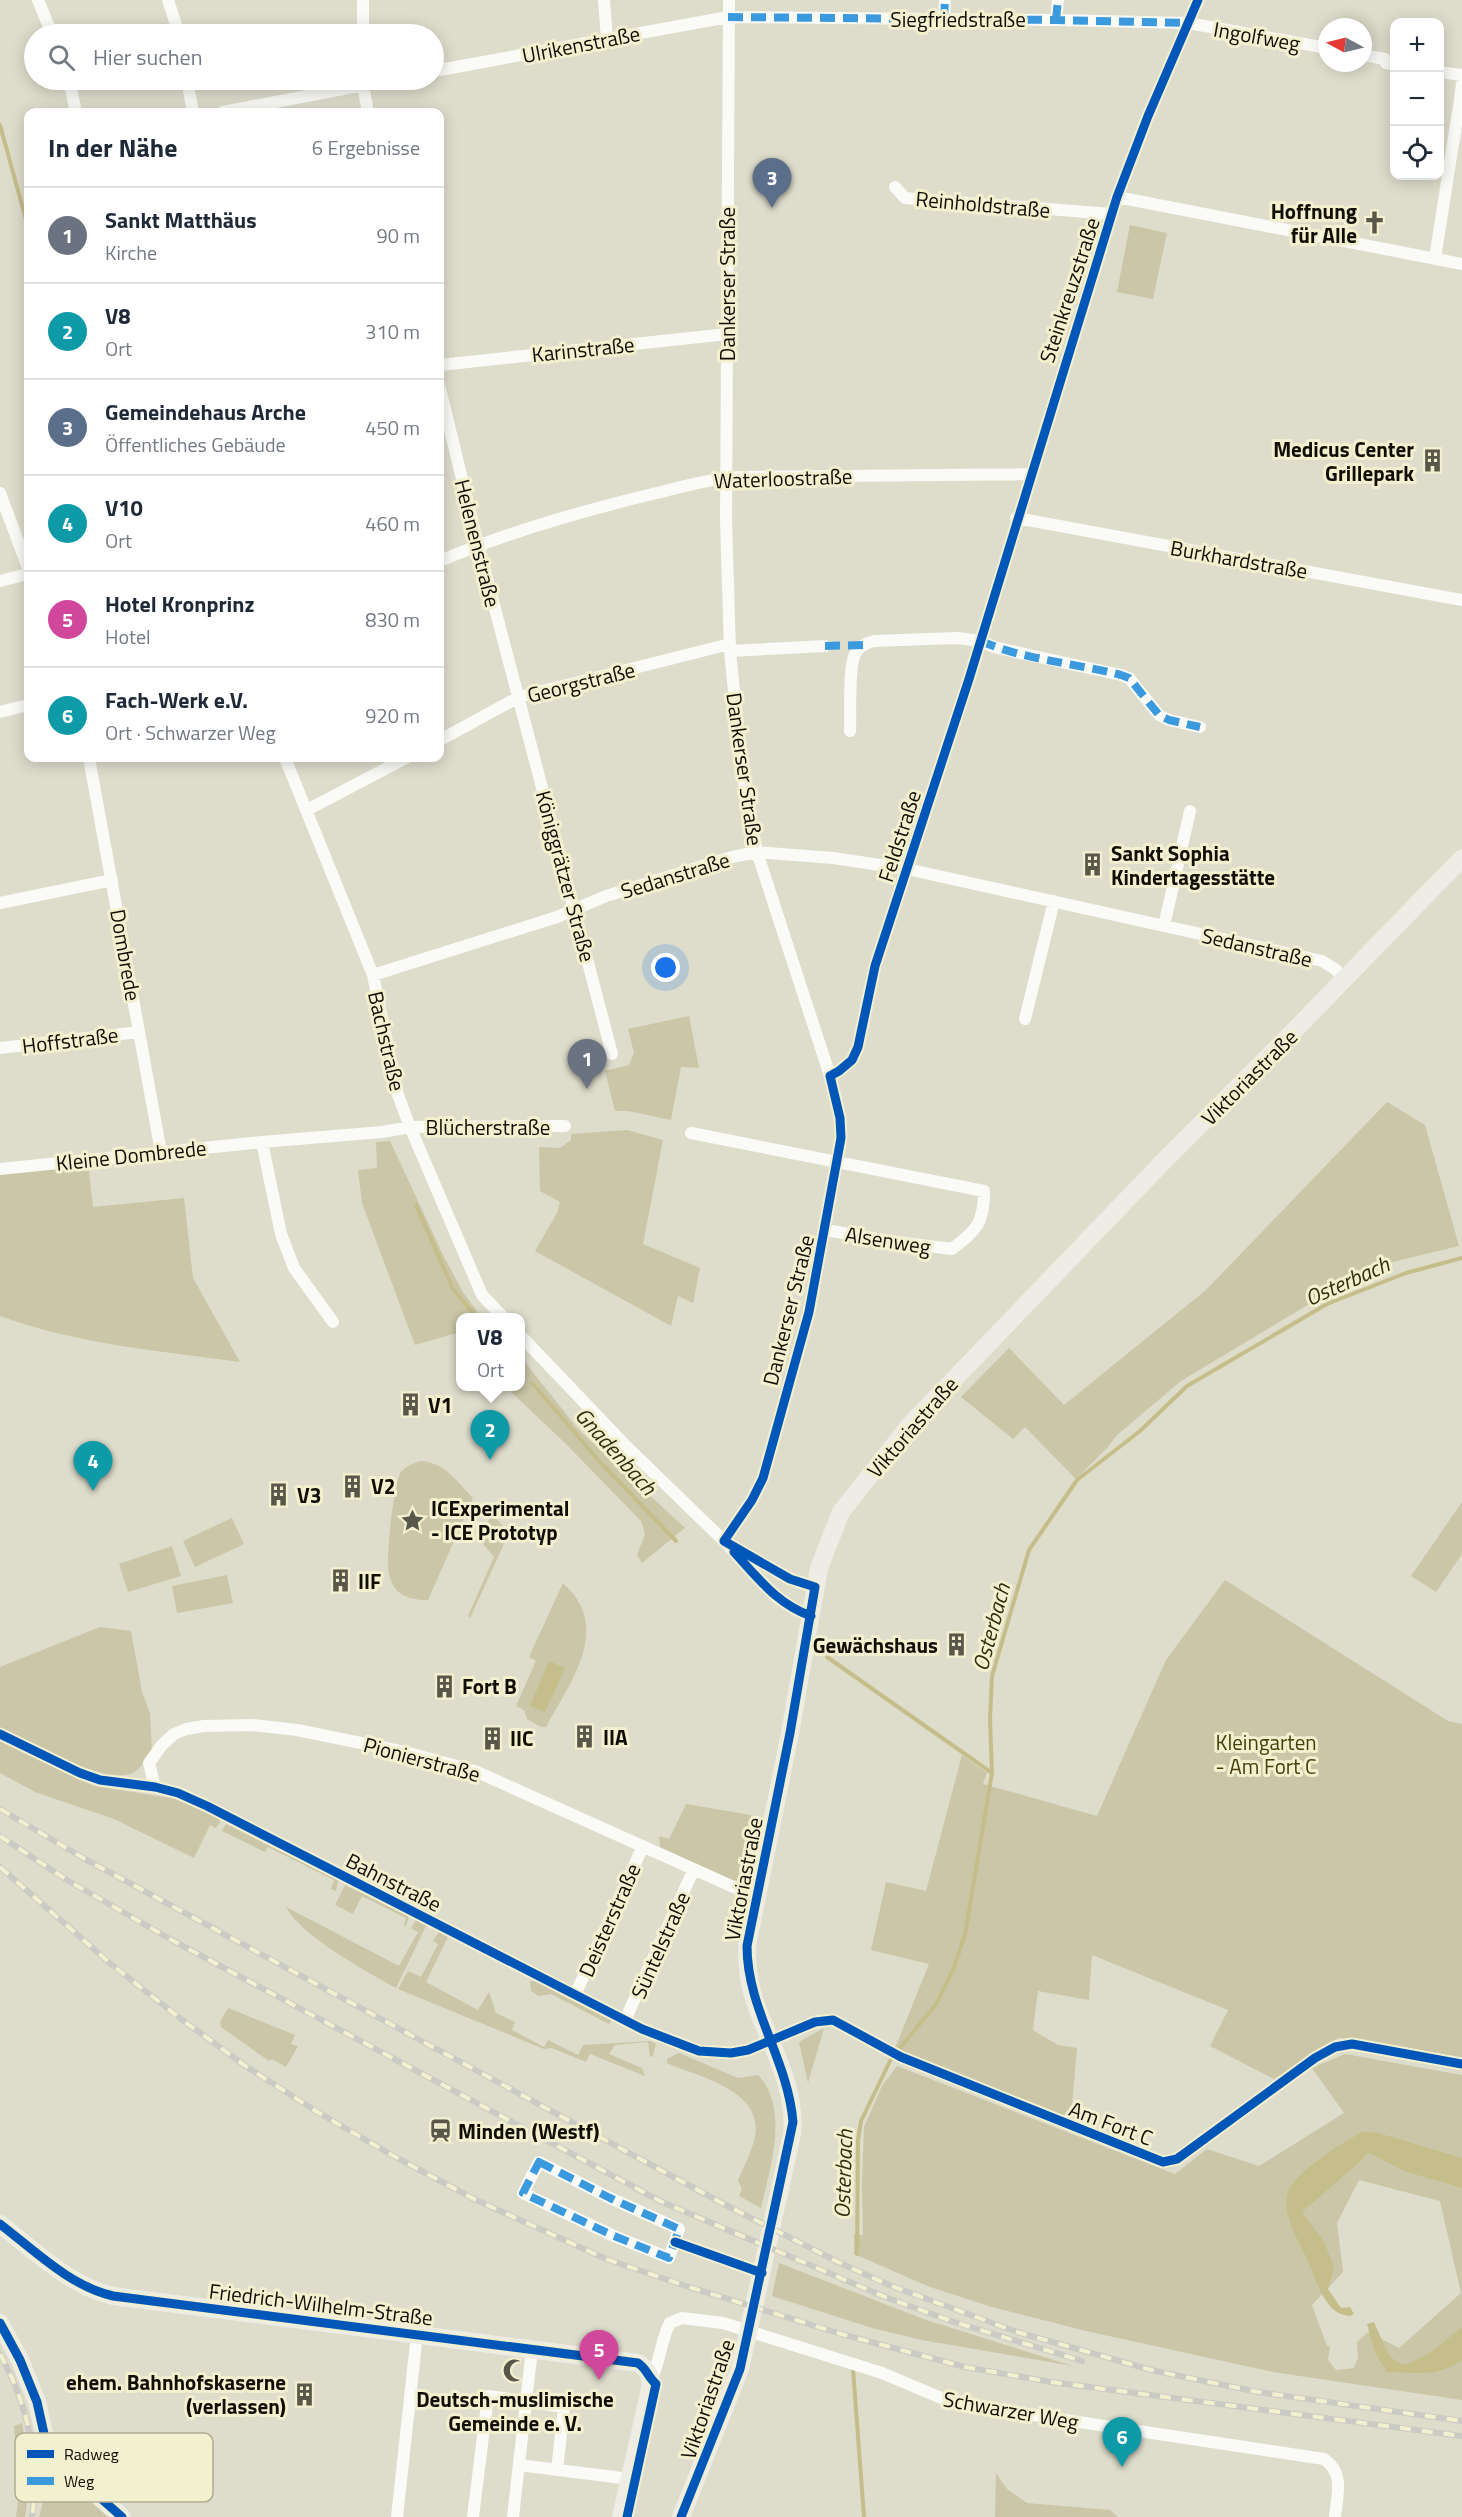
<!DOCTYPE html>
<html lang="de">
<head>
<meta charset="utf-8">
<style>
	body { margin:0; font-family:"Titillium Web",sans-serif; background:#f2f2f3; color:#1f2937 }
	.controls { position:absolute; right:18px; top:18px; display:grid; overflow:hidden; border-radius:12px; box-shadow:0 3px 15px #0003 }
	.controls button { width:54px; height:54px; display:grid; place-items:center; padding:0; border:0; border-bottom:2px solid #e0e1e3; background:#fff; color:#1f2937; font:30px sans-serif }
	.compass { position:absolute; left:1318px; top:18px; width:54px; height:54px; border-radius:50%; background:#fff; box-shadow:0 3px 15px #0003; rotate:277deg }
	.you { position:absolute; left:666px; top:968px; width:21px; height:21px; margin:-15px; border:4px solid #fff; border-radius:50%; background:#1a73e8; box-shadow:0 0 0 9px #1a73e833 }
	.badge { display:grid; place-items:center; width:39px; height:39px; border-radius:50%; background:#ea580c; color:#fff; font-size:20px; font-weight:700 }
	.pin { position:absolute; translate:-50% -50px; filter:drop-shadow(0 2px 3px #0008) }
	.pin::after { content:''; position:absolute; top:32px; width:21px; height:18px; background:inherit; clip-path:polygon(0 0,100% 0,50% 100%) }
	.popup { position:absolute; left:456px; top:1313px; width:69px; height:78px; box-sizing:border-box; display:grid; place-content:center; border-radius:12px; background:#fff; filter:drop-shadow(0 2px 4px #0005); font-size:20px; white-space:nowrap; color:#747a83 }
	.popup b { font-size:22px; color:#1f2937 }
	.popup::after { content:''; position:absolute; left:50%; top:100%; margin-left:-12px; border:12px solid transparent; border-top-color:#fff }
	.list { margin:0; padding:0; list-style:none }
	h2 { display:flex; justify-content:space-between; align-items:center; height:78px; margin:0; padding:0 24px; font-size:26px }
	h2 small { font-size:20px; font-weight:400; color:#747a83 }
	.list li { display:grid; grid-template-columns:39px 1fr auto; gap:18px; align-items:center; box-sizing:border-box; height:96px; padding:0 24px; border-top:2px solid #e0e1e3 }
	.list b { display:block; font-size:22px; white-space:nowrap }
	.list p { margin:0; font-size:20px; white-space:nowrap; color:#747a83 }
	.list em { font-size:20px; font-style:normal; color:#747a83 }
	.icon { flex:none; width:33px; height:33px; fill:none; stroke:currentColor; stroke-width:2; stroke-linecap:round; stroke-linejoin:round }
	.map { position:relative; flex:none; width:1462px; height:2517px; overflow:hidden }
	.search { position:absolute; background:#fff; box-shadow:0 3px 15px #0003; left:24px; top:24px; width:420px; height:66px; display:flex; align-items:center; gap:15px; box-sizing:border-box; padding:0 21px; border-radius:33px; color:#747a83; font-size:22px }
	.panel { position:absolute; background:#fff; box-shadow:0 3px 15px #0003; left:24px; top:108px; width:420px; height:654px; border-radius:12px }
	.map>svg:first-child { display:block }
</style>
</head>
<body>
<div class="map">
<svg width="1462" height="2517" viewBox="0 0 1462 2517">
	<rect width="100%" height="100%" fill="#dedccb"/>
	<path fill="#cac6a7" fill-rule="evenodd" d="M1130,225l37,8 -14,66 -36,-7z
		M689,1016l10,52 -18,-1 -10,53 -43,-9h-13l-10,-40 24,-6 5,-12 -6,-24z
		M1387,1102l38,23 34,121 -79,19 -44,23 -155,93 -64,54 -10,13 -31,31 -51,-52 -12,12 -52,-42 48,-49 55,57 142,-115z
		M627,1130l36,10 -20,104 57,24 -7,35 -15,-7 -7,30 -136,-75 22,-38 3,-11 -20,-11 -1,-44 21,1 11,-8v-6z
		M390,1141l54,116 19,35 18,25 -21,1v22l-3,-7 -42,12 -53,-142 -4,-33 19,-2 -1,-26z
		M88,1163l5,44 91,-9 9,80 47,84c-81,-11 -163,-18 -240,-46v-142z
		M520,1356l58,73 107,99 -43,35 -5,-8 8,-21 -4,-13 -75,-77 -60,-57 14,-1z
		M421,1461c25,2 35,20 52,37l-45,102c-13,0 -26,-2 -34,-13 -3,-5 -5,-12 -6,-18 -1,-16 5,-84 13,-97 5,-6 12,-9 20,-11z
		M1462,1502v52l-26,38 -25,-16z
		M492,1514l17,19 -39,85 -2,-2 26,-59 -15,-18z
		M232,1518l12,26 -49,23 -12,-26z
		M172,1546l9,30 -53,16 -9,-28z
		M227,1575l6,28 -56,10 -5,-27z
		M1225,1580l223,141 14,3v335l-100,-19 -24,-2 -64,41 -64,-33 18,-36 -136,-55 -3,45 -51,-9 -5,39 25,15 19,3 -5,58 -2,6 -8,5 -135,-54 -32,-15 34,-84 -58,-14 15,-68 40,9 36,-136 25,18 -4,11 114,32 69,-156z
		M563,1583c5,6 12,11 15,18 25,41 -13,90 -32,126h-5l-14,-8 -3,-9 -8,-4 20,-45 -7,-4z
		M100,1627l31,4 11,61 8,21 2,38c-5,7 -11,17 -18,21 -28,16 -107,-31 -134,-44v-61z
		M0,1741l94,45 83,13 42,18 1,5 -4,6 -6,-3 -16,33 -80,-39 -79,-27 -35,-19z
		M686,1804l65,11v26l-8,41 -15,-3 -68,-32 -1,-11 10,3z
		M226,1824l112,56 -2,11 -5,-2 3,-9 -66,-33 -3,5 -43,-21z
		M345,1885l64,31 -3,10 -2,-1 2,-7 -44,-22 -9,18 -18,-9z
		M286,1907l113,59 19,-34 -7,-4 5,-8 8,3 2,3 -30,62c-29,-16 -96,-53 -110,-81z
		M439,1932l9,5 -22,45 52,28 11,-18 7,21 19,9 -3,8 32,17 4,-7 30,15 5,-10 68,-4 5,3 -3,12 -3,1 -2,-15 -33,3 -6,9 33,14 3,8 -55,-22 -4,8 -34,-14 -8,1 -146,-60 10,-18 13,6 17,-33 -5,-3z
		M530,1981h6l76,38 -3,5 -58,-30 -12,2 -8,-5z
		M228,2008l67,27 -4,9 7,2 -12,21 -14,-8 -3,2 -48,-34 -1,-5z
		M824,2028l-16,55 -9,-41z
		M679,2053l59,25 20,-3c32,34 12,92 3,133l-22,-12 3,-7 -4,-8c5,-14 14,-29 17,-44 9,-47 -56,-60 -88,-74v-4z
		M1345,2054l117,21v325l-189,-28 -187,-41 -94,-24 -62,-20 -76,-33v-20l9,1 -1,-51 2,-57 18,-41 15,-20 278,108 32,-25 52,17 85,-53 -32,-45zM1359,2180l81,21 21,92 -62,55 -31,-16 -11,10 1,15 -4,11 -18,2 -8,-10 2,-14h-3l-15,-41 31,-33 -6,-49z
		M779,2263l147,57 147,46 -151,-26 -50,-12 -100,-32z
		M22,2423c5,32 9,62 3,94h-9l5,-40 -3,-8 -4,-43z
		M53,2465l56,52h-70z
		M996,2473l11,16 20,14 83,7 8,7h-123z"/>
	<path fill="#c5be8b" d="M549,1661l16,7 -20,44 -15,-6z
		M1363,2132l15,1 84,25v30l-58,-17 -34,-18 -5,1 -3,6 -59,51v3l21,28 10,25 -6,22 13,19 9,-1 4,7 -4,2c-6,-1 -11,-2 -16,-6 -14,-13 -19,-33 -26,-49 -9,-21 -27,-45 -20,-69 6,-19 56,-51 75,-60z
		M1374,2322l15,34 13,9c23,-5 42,-24 60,-38v33c-25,18 -46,12 -75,12l-12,-19 -8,-29z"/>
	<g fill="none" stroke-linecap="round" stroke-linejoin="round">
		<path stroke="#c5be8b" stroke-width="4" d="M0,125l28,102
			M416,1205l37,84 24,29
			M532,1383l69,80 75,78
			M827,1657l165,116
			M857,2254l1,-114 3,-19 30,-62 46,-56 17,-36 11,-32 27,-162 -2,-54 2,-43 37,-126 48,-70 63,-49 47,-45 140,-82 79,-31 56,-15
			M853,2369l11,148"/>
		<path stroke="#fafaf7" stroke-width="12" d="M38,0l14,34
			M168,0l11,34
			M604,0l3,39
			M944,19l1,-19
			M1056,20l2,-20
			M363,34v-34
			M1363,55l22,4 1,4 8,2
			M434,71l294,-54 328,3 132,3 139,25
			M1440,72l22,3
			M69,80l7,32
			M187,80l6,32
			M362,80l6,32
			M1462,84l-3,22h3
			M223,112l167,-32
			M895,187l10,11 207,16
			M1117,197l345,67
			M1435,258l24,-152
			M440,365l287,-31
			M440,389l38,155 134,510
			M0,493l28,75
			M1016,518l446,82
			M440,561c65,-28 135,-48 204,-65 31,-7 62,-17 94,-19l293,-3
			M0,581l28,-7
			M730,651l95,-5
			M0,712l28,-7
			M850,731c1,-18 -2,-62 5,-77 4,-8 11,-11 19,-13l83,-3 24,3 13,6 35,8 92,20 8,3 30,37 10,5 31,7
			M440,740l79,-43 211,-53
			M89,758l72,394
			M285,758l88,217 25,120 12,32 72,168 22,23
			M307,810l99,-52
			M0,903l112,-23
			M1164,926l26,-115
			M373,975l184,-58 49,-21 126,-39 25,-5 76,6 74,11 415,92 13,8 10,10
			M1025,1019l29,-118
			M0,1048l139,-16
			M830,1076l9,-5 13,-11 6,-13 17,-81 94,-287 148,-482 31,-81 50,-116
			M691,1133l293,58c0,32 -7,39 -32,58l-64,-8 -62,-11
			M262,1142l19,92 13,34 39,54
			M0,1169l262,-27 120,-10 28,-5 155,-1
			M520,1335l104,109 100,97 52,56 22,14 13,5
			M724,1541l28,-41 11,-22 13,-47 33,-119 32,-174 -1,-20 -10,-42 -73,-224 -15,-81 -12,-120 -4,-132 3,-519
			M735,1548l55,31 25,8
			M0,1734l80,39 20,7 55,7 23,6 29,13 435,223 57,22 32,2 17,-3 67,-28 18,-2 68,37 262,105 14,-3 138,-101 20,-11 17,-3 110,20
			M155,1787l-6,-24 13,-18 12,-11 12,-5 18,-3 49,-1 44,5 108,22 70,19 263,118 20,5
			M575,1995l68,-149
			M625,2020l69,-151
			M539,2162l71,36 69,31 -10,29 -55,-22 -91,-43z
			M675,2242l87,31
			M651,2379c10,-18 9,-38 19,-56l12,-5 41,5 159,50 71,30 371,56c21,14 13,36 11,58
			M519,2465l111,14
			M397,2517l20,-183
			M473,2517l15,-121 76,11 -7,63
			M513,2517l19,-168"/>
		<path stroke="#edece5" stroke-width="18" d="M0,2224c35,27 70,62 113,72l525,67c11,7 13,13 12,26l-29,128
			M0,2323l20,37 17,42 8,36 8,18 69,61
			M681,2517l59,-148 52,-235c5,-52 -27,-95 -40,-142 -4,-15 -5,-31 -5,-46l43,-213 29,-165 22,-56 68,-86 251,-261 127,-127 175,-180"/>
		<defs>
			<path id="rail" d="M0,1809l85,50 633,342 120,61 51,23 128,47 138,39 103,21 204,29
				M0,1836l67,44 103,59 490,262 225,96 66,24 131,40
				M0,1867l111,97 70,55 66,48 72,46 80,46 75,40 132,60 80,27 155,48 124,33 86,15 411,54
				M0,2354c27,49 41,107 32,163"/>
		</defs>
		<use href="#rail" stroke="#cbcbc6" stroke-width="6"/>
		<use href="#rail" stroke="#f3f0cf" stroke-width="4" stroke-dasharray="11" stroke-linecap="butt"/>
		<path stroke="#3a9add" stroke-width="8" stroke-dasharray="15 8" stroke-linecap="butt" d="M728,17l328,3 132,3
			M944,19l1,-19
			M1056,20l2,-20
			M981,641c43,19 94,22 140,34l8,3 30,37 10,5 31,7
			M825,646l38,-1
			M539,2162l71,36 69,31 -10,29 -55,-22 -91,-43z"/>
		<defs>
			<path id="cycleway" d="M724,1541l28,-41 11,-22 46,-166 32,-174 -1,-20 -10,-42 9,-5 13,-11 6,-13 17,-81 94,-287 148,-482 31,-81 50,-116
				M734,1552c24,26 43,52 77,64
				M0,1734l80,39 20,7 55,7 23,6 29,13 435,223 57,22 32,2 17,-3 67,-28 18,-2 68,37 262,105 14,-3 138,-101 20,-11 17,-3 110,20
				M0,2224c35,27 70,62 113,72l525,67c9,6 10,14 18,21l-29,133
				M675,2242l87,31
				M0,2323l20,37 17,42 8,36 8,18 69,61
				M681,2517l59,-148 53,-247c-5,-62 -46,-113 -46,-176l43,-213 25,-146 -25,-8 -66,-38"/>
		</defs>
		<use href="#cycleway" stroke="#f3f0cf" stroke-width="13"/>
		<use href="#cycleway" stroke="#0057b8" stroke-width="9"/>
	</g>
	<defs>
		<symbol id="church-bare" viewBox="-9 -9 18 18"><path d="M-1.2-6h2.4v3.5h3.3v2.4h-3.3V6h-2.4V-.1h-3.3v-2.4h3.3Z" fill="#58574a" stroke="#f3f0cf" stroke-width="2.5" paint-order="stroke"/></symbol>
		<symbol id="building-bare" viewBox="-9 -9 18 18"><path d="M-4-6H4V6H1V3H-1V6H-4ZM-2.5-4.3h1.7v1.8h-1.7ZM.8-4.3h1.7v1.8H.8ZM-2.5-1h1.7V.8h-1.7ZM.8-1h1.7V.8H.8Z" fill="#58574a" stroke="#f3f0cf" stroke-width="2.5" paint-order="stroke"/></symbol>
		<symbol id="sight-bare" viewBox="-9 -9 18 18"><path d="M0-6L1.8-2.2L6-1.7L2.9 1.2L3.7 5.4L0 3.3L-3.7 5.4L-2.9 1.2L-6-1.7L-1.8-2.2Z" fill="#58574a" stroke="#f3f0cf" stroke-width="2.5" paint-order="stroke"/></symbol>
		<symbol id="station-bare" viewBox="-9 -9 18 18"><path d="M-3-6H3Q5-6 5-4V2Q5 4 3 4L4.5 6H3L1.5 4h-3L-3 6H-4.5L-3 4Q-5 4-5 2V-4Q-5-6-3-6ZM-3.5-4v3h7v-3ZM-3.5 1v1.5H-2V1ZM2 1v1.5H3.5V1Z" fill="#58574a" stroke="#f3f0cf" stroke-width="2.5" paint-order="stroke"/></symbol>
		<symbol id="mosque-bare" viewBox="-9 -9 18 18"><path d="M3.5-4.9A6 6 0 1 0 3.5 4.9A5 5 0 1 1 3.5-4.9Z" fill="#58574a" stroke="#f3f0cf" stroke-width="2.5" paint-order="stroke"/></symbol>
	</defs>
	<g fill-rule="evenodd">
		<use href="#church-bare" x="1358" y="206" width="33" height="33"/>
		<use href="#building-bare" x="1416" y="444" width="33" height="33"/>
		<use href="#building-bare" x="1076" y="848" width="33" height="33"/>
		<use href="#building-bare" x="394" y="1388" width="33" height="33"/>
		<use href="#building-bare" x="336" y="1470" width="33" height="33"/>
		<use href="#building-bare" x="262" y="1478" width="33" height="33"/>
		<use href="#sight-bare" x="396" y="1504" width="33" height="33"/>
		<use href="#building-bare" x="324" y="1564" width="33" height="33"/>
		<use href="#building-bare" x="940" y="1628" width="33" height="33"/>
		<use href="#building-bare" x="428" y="1670" width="33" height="33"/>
		<use href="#building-bare" x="568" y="1720" width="33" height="33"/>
		<use href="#building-bare" x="476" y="1722" width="33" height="33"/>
		<use href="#station-bare" x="424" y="2114" width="33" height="33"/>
		<use href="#mosque-bare" x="498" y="2354" width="33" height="33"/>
		<use href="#building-bare" x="288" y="2378" width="33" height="33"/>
	</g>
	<g text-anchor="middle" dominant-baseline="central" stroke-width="6" stroke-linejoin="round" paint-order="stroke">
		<g font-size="21" fill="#100f05" stroke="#f3f0cf">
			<text x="958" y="19">Siegfriedstraße</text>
			<text transform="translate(1257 36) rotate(10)">Ingolfweg</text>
			<text transform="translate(581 44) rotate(-11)">Ulrikenstraße</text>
			<text transform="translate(983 204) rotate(5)">Reinholdstraße</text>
			<text transform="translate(727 284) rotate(-90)">Dankerser Straße</text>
			<text transform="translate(1069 290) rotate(-72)">Steinkreuzstraße</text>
			<text transform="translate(583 349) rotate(-6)">Karinstraße</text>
			<text transform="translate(783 478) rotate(-2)">Waterloostraße</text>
			<text transform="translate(478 543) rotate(76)">Helenenstraße</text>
			<text transform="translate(1239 559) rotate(10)">Burkhardstraße</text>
			<text transform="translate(581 682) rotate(-14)">Georgstraße</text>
			<text transform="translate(745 769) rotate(82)">Dankerser Straße</text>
			<text transform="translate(899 836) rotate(-72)">Feldstraße</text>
			<text transform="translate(675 875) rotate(-17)">Sedanstraße</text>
			<text transform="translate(566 876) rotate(75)">Königgrätzer Straße</text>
			<text transform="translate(1257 947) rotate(13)">Sedanstraße</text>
			<text transform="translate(126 955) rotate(80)">Dombrede</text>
			<text transform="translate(70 1040) rotate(-7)">Hoffstraße</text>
			<text transform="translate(387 1041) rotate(77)">Bachstraße</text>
			<text transform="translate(1249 1077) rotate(-45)">Viktoriastraße</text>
			<text x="488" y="1127">Blücherstraße</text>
			<text transform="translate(131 1155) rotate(-6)">Kleine Dombrede</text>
			<text transform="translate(888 1240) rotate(9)">Alsenweg</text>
			<text transform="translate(788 1310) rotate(-76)">Dankerser Straße</text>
			<text transform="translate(912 1427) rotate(-49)">Viktoriastraße</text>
			<text transform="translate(422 1759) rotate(15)">Pionierstraße</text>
			<text transform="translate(743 1879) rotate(-79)">Viktoriastraße</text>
			<text transform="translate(394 1882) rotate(27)">Bahnstraße</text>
			<text transform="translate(609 1920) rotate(-66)">Deisterstraße</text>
			<text transform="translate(660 1945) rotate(-66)">Süntelstraße</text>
			<text transform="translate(1111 2123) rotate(21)">Am Fort C</text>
			<text transform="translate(321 2304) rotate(7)">Friedrich-Wilhelm-Straße</text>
			<text transform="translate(707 2399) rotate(-71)">Viktoriastraße</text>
			<text transform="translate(1011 2410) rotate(10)">Schwarzer Weg</text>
		</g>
		<g font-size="21" font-weight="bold" fill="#100f05" stroke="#f3f0cf" text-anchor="start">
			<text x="1357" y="211" text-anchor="end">Hoffnung<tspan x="1357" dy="24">für Alle</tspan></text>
			<text x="1414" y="449" text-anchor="end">Medicus Center<tspan x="1414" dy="24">Grillepark</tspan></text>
			<text x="1111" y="853">Sankt Sophia<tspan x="1111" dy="24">Kindertagesstätte</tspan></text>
			<text x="428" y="1405">V1</text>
			<text x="371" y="1486">V2</text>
			<text x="297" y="1495">V3</text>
			<text x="431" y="1508">ICExperimental<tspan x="431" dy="24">- ICE Prototyp</tspan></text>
			<text x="358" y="1581">IIF</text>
			<text x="938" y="1645" text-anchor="end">Gewächshaus</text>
			<text x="462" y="1686">Fort B</text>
			<text x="603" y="1737">IIA</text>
			<text x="510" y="1738">IIC</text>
			<text x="458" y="2131">Minden (Westf)</text>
			<text x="286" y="2382" text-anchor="end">ehem. Bahnhofskaserne<tspan x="286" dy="24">(verlassen)</tspan></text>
			<text x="515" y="2399" text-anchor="middle">Deutsch-muslimische<tspan x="515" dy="24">Gemeinde e. V.</tspan></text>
		</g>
		<g font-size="21" fill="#463f0a" stroke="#f3f0cf">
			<text x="1266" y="1742">Kleingarten<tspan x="1266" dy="24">- Am Fort C</tspan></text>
		</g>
		<g font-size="22" font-style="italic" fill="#312d0f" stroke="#f3f0cf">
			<text transform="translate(1347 1281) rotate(-24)">Osterbach</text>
			<text transform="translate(616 1451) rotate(48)">Gnadenbach</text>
			<text transform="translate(991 1627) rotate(-75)">Osterbach</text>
			<text transform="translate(843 2174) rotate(-88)">Osterbach</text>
		</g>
	</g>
	<rect x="15" y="2433" width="198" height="69" rx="9" fill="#f3f0cf" stroke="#afac92" stroke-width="1.5"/>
	<rect x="27" y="2450" width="27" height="8" fill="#0057b8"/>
	<rect x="27" y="2477" width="27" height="8" fill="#3a9add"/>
	<g font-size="16" fill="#100f05">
		<text x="64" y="2460">Radweg</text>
		<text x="64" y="2487">Weg</text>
	</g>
</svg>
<div class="controls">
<button>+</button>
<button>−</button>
<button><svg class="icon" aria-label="locate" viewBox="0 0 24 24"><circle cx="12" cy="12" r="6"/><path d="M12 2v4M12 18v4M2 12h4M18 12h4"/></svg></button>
</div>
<svg class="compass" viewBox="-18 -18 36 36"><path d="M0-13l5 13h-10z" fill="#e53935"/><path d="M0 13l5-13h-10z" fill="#747a83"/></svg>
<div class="you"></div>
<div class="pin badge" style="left:587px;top:1089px;background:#6b7280">1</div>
<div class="pin badge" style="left:490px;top:1460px;background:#0f9aa8">2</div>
<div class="popup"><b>V8</b>Ort</div>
<div class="pin badge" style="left:772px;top:208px;background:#5c6f8a">3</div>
<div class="pin badge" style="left:93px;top:1491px;background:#0f9aa8">4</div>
<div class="pin badge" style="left:599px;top:2380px;background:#d1479c">5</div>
<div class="pin badge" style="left:1122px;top:2467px;background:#0f9aa8">6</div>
<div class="search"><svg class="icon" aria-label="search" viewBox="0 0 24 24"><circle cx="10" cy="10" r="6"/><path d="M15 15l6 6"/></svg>Hier suchen</div>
<section class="panel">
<h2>In der Nähe<small>6 Ergebnisse</small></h2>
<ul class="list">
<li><span class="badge" style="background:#6b7280">1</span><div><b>Sankt Matthäus</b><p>Kirche</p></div><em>90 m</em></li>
<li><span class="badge" style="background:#0f9aa8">2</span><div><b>V8</b><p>Ort</p></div><em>310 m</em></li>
<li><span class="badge" style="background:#5c6f8a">3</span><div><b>Gemeindehaus Arche</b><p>Öffentliches Gebäude</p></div><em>450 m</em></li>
<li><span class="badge" style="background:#0f9aa8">4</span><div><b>V10</b><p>Ort</p></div><em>460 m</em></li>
<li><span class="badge" style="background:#d1479c">5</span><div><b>Hotel Kronprinz</b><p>Hotel</p></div><em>830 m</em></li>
<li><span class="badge" style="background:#0f9aa8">6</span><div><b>Fach-Werk e.V.</b><p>Ort · Schwarzer Weg</p></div><em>920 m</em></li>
</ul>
</section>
</div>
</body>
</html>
